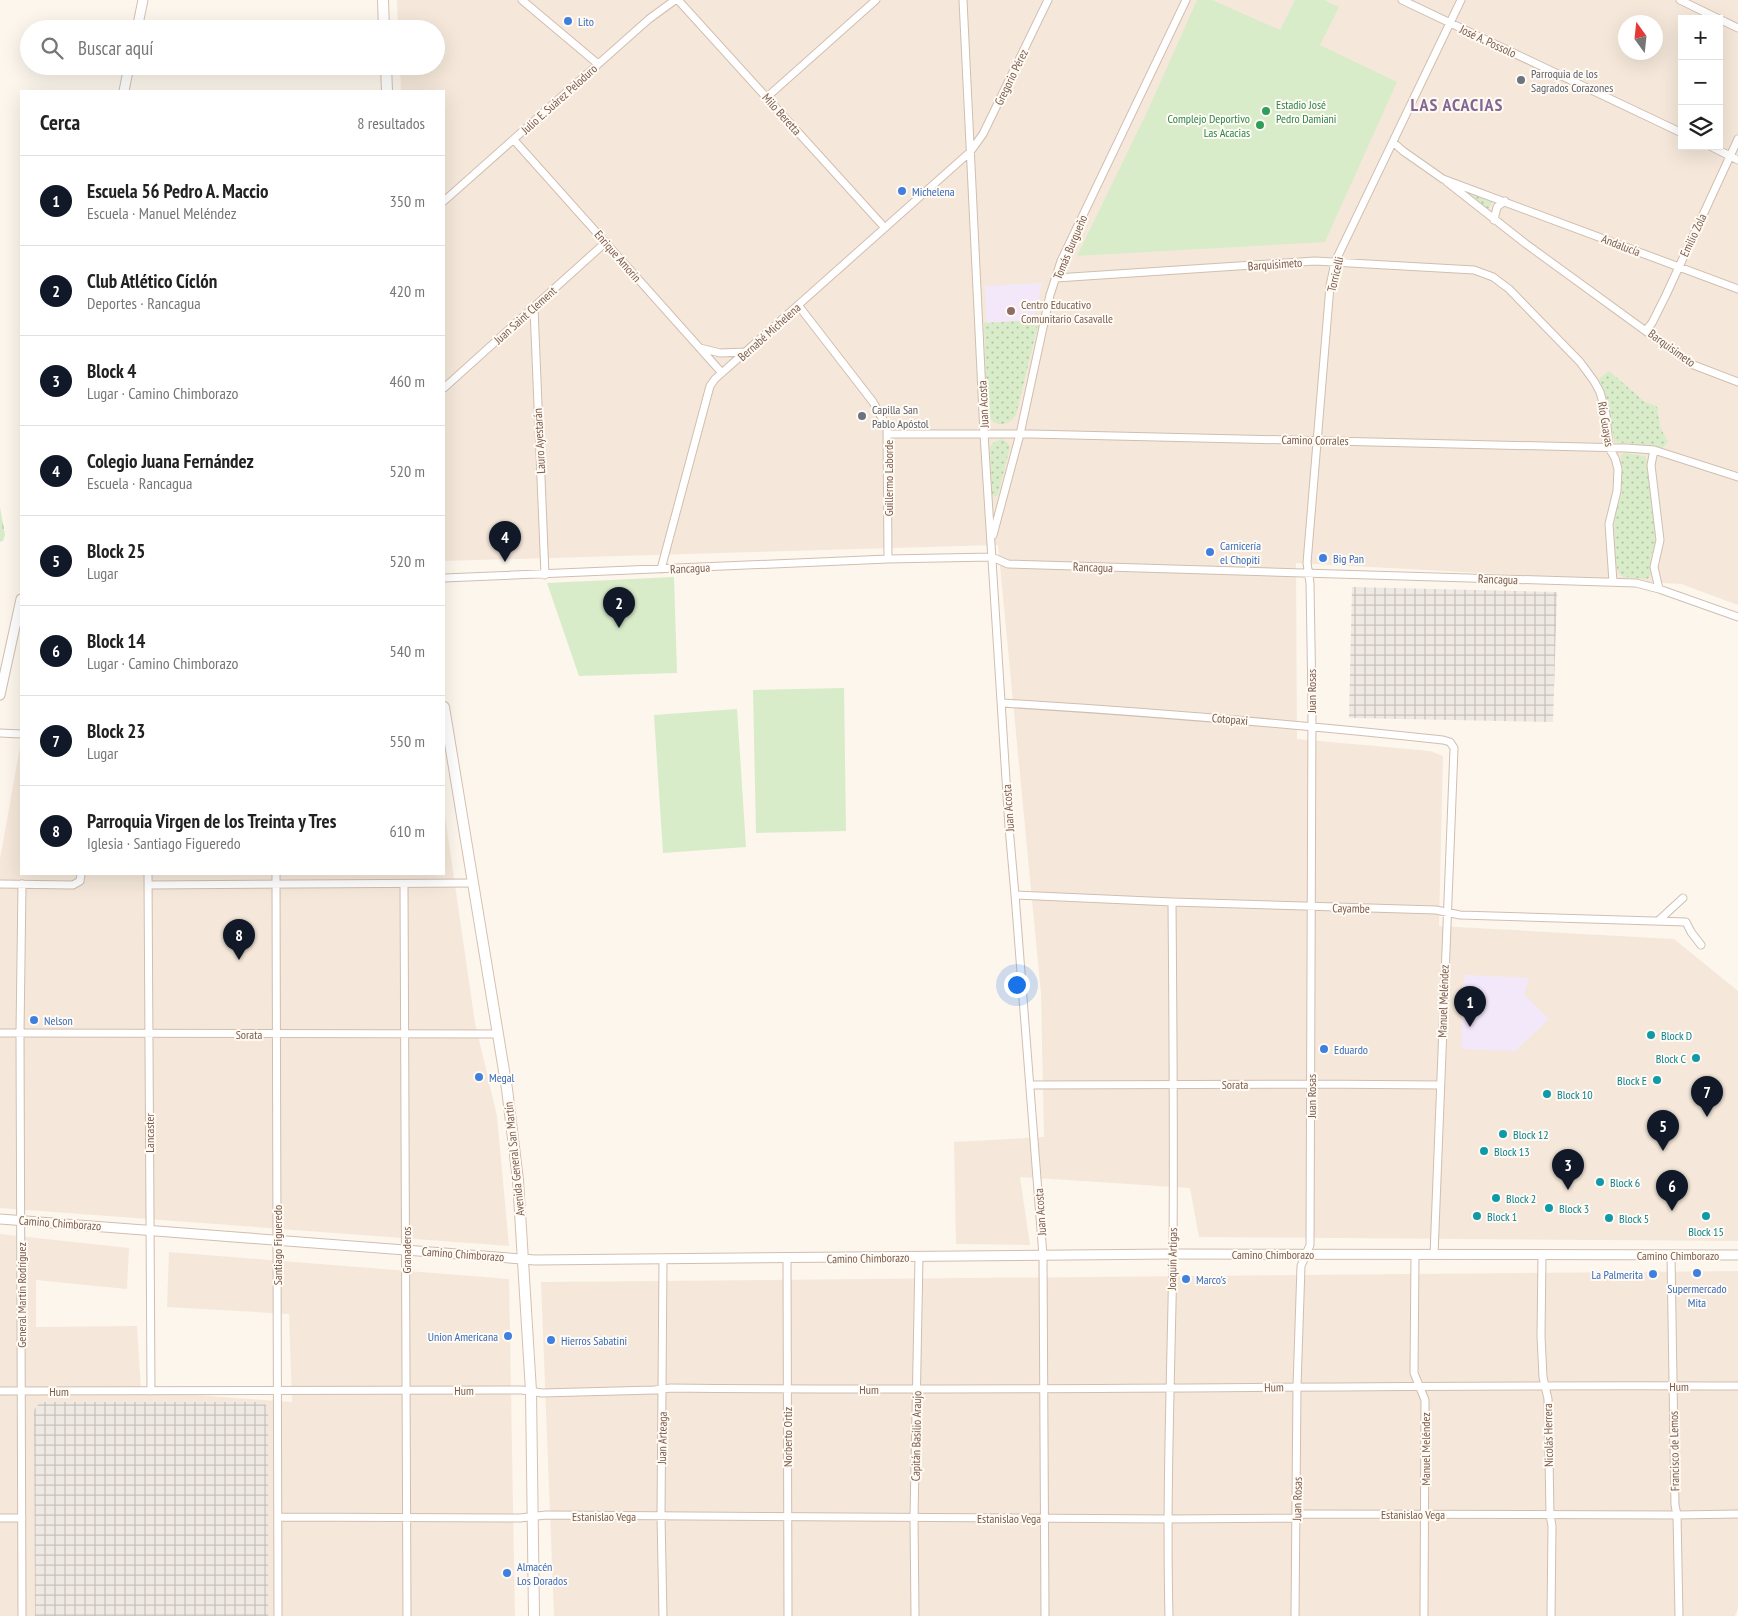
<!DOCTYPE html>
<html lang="es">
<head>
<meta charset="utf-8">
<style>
	body { margin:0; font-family:"PT Sans Narrow",sans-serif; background:#f6f6f6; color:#222 }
	.controls { position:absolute; right:15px; top:15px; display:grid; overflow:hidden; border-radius:0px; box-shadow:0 5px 20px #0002 }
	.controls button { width:45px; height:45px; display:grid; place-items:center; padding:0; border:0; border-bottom:1px solid #e0e0e0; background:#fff; color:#222; font:25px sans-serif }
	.compass { position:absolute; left:1618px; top:15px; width:45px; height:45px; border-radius:50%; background:#fff; box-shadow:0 5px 20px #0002; rotate:345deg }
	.you { position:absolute; left:1016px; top:984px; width:18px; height:18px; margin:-12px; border:4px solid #fff; border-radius:50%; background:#1a73e8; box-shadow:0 0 0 8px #1a73e833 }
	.badge { display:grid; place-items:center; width:32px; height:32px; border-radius:50%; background:#111827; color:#fff; font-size:16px; font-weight:700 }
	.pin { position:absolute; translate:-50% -41px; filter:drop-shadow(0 1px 2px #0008) }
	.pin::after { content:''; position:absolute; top:26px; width:18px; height:15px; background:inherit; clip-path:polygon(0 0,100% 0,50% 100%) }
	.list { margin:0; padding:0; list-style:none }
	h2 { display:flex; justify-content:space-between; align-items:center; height:65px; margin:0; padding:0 20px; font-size:21px }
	h2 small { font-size:16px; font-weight:400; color:#767676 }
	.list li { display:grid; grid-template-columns:32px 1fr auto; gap:15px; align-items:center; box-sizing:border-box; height:90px; padding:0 20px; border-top:1px solid #e0e0e0 }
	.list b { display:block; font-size:19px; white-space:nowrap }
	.list p { margin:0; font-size:16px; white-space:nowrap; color:#767676 }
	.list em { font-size:16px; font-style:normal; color:#767676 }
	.icon { flex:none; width:28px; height:28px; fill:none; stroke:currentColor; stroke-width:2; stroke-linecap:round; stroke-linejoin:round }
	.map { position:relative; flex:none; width:1738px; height:1616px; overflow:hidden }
	.search { position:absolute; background:#fff; box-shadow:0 5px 20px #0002; left:20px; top:20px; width:425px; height:55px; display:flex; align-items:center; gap:12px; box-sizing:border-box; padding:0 18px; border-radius:28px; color:#767676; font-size:19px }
	.panel { position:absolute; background:#fff; box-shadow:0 5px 20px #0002; left:20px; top:90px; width:425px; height:785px; border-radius:0px }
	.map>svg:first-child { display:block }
</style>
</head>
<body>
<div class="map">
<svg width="1738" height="1616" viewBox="0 0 1738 1616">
	<defs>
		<pattern id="industrial-grid" width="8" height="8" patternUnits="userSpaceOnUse" patternTransform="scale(1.25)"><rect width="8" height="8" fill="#efe9e4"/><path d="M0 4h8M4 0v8" fill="none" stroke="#c7c0bb"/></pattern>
		<pattern id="green-dots" width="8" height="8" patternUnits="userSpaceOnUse" patternTransform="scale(1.25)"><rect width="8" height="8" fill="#d8ecc9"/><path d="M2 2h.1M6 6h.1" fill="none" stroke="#b4c2a5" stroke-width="1.8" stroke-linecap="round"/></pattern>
		<pattern id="cemetery-stones" width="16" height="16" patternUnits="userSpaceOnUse" patternTransform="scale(1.25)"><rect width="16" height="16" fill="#d8ecc9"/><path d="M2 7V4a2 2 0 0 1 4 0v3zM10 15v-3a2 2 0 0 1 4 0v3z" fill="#b4c2a5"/></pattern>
	</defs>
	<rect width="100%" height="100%" fill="#fdf6ec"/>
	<path fill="#f5e8da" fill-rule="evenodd" d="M397,0h1341v605l-57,-21 -385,-21 1,176 133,12 13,5 -4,170 235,13 64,52v250l-539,-4 -9,-49 -170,-11 10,68 -74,-1 -2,-102 90,-5 -3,-143 -43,-449 -554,16v-470h-43l-1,-25h36v-37h-38zM1682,19h37v127h-37zM1626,22h30v30h-30z
		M21,741v133h423v-65l31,214 22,93 12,130 -509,-38v-349z
		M0,1234l129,14 -2,41 -91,-9v47l101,-1 4,65 151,11 -3,-88 -122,-7 2,-55 340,27 6,337h-515z
		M1738,1271v337l-3,8h-1181l-13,-334z"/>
	<path fill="url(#industrial-grid)" d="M1352,587l205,5 -4,130 -204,-4z
		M40,1402h222l6,5v209h-233l-1,-206z"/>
	<path fill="#f3e8fa" d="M1042,283l-9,37 -46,3 -2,-37z
		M1464,975l65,3 -5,17 25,24 -34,32 -54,-2z"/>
	<path fill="url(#green-dots)" d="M1470,194l22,8 -5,9 -18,-14z
		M1032,320l7,1 -23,94c-8,12 -22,13 -29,-1l-3,-91z
		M1609,371l36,31 12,4 3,21 8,15 -6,7 -16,-4 -31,-3 -1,-1 -6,-39 -9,-23z
		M1001,439l6,3 3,5 -12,48 -3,2 -3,-3 -2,-47 4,-5z
		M1625,453l20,3 1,2 10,82c-1,7 -4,11 -5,17 -2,8 2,15 -3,22l-25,-2 -4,-4 -4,-10 -1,-46 8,-24 -1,-38z"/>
	<path fill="url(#cemetery-stones)" d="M0,507l5,28 -2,6 -3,1z"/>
	<path fill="#d8ecc9" d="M1197,0h15l68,30 15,-30h29l15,7 -19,38 77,37 -72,160 -248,14 70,-144z
		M674,577l3,96 -98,3 -32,-93z
		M844,688l2,143 -90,2 -3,-143z
		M737,709l9,138 -83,6 -9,-138z"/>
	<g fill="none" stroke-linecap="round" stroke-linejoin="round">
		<defs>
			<path id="minor" d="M522,0l76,64
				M678,0l207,228
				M963,0l21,434 25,393 6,68 28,361 2,360
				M1402,0l280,133
				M1680,0l39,19
				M1719,19l19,9
				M767,97l109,-97
				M514,140l208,233
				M1394,143l9,8 40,28 295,110
				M1710,146l28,14
				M1447,182l79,62 165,120 47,18
				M444,201l205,-182 26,-19
				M1494,220l3,-13 8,-6
				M1056,278l259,-17 159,9 19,7 16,12 71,73 14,19 6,11 6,22 3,34 6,10 3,11 -1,22 -8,33 4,58
				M798,305l75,97 14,25 1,132
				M534,308l11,267
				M1646,330l6,-7 14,-28 72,-156
				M700,348l20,5 26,-1
				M444,388l162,-146
				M888,434h143l595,14 28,2 84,27
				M1654,450l-3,15 9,75 -6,27 5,22
				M993,535l27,-101 30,-139 11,-34 125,-261
				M661,569l49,-183 5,-7 255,-227 13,-18 65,-134
				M444,578l444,-19 104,-2 16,7 628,19 23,6 79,28
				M1002,703c147,9 294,21 441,37l7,2 4,6 -20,507
				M0,733l21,1
				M148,874l3,517
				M276,874l2,742
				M0,884l73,1 7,-4 1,-7
				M22,884l-2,149 2,583
				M404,884l3,732
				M148,885l324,-2
				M1015,895l157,7 264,8 24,5 226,7 5,10 10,13
				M1658,921l25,-23
				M0,1033l498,1
				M1030,1085l281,-1 129,1
				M1415,1255l-1,118 11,27 -1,216
				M1542,1255l-1,81 2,41 5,22 2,116 2,11 -1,90
				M1671,1255l4,250 2,10 2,101
				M787,1259l1,357
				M0,1391l522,-1 20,3 112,-3 17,-2c356,4 711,-4 1067,-2
				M278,1517l242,1 26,-3 623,4 128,-1 6,-4 374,1 61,-1
				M0,1518h22
				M663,1616l-2,-100 2,-256
				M915,1616l-1,-98 5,-261
				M1169,1616c-3,-121 2,-242 4,-363 1,-117 0,-234 -1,-351
				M1295,1616l2,-229 4,-121 9,-21 2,-542 -2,-120 -3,-20 23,-277 5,-24 126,-262"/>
			<path id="tertiary" d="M137,29l6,-29
				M124,91l5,-25
				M0,695l21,-96
				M0,1219l535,41 638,-6 565,1"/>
			<path id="secondary" d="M383,0l1,29
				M386,66l1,25
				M444,707l63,382 11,91 13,211 3,225"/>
		</defs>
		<use href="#minor" stroke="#d1beb0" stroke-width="9"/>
		<use href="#tertiary" stroke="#d1beb0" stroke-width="11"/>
		<use href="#secondary" stroke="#d6c0b0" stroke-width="12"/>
		<use href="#minor" stroke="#fff" stroke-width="7"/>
		<use href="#tertiary" stroke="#fff" stroke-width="9"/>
		<use href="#secondary" stroke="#fff" stroke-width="10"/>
	</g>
	<g fill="#3f7fe0" stroke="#fffaf3" stroke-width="2">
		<circle cx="568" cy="21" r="5"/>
		<circle cx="902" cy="191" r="5"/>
		<circle cx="1210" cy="552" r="5"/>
		<circle cx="1323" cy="558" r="5"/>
		<circle cx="34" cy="1020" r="5"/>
		<circle cx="1324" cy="1049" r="5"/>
		<circle cx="479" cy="1077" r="5"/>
		<circle cx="1697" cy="1273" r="5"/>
		<circle cx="1653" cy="1274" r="5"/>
		<circle cx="1186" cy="1279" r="5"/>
		<circle cx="508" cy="1336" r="5"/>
		<circle cx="551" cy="1340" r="5"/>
		<circle cx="507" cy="1573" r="5"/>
	</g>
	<g fill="#6b7280" stroke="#fffaf3" stroke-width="2">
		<circle cx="1521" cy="80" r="5"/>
		<circle cx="862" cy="416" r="5"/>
	</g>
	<g fill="#2e9e5b" stroke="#fffaf3" stroke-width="2">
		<circle cx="1266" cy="111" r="5"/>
		<circle cx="1260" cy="125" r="5"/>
	</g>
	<circle fill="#8d6e63" stroke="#fffaf3" stroke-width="2" cx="1011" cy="311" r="5"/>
	<g fill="#0f9aa8" stroke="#fffaf3" stroke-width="2">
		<circle cx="1651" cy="1035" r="5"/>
		<circle cx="1696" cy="1058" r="5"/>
		<circle cx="1657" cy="1080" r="5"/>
		<circle cx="1547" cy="1094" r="5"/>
		<circle cx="1503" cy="1134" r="5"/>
		<circle cx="1484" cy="1151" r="5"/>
		<circle cx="1600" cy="1182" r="5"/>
		<circle cx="1496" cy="1198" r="5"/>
		<circle cx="1549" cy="1208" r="5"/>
		<circle cx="1477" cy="1216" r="5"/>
		<circle cx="1706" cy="1216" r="5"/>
		<circle cx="1609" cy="1218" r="5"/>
	</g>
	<g text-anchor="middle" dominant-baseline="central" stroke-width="4" stroke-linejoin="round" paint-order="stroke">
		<g font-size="12" fill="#366cbe" stroke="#fffaf3" text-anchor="start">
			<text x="578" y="21">Lito</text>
			<text x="912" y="191">Michelena</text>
			<text x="1220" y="545">Carnicería<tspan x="1220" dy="14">el Chopiti</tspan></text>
			<text x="1333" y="558">Big Pan</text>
			<text x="44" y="1020">Nelson</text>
			<text x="1334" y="1049">Eduardo</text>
			<text x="489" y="1077">Megal</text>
			<text x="1643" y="1274" text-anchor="end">La Palmerita</text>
			<text x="1196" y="1279">Marco's</text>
			<text x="1697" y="1288" text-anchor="middle">Supermercado<tspan x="1697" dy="14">Mita</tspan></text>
			<text x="498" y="1336" text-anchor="end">Union Americana</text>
			<text x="561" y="1340">Hierros Sabatini</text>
			<text x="517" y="1566">Almacén<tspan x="517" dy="14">Los Dorados</tspan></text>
		</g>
		<g font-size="12" fill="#7a5c4d" stroke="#fffaf3">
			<text transform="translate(1488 41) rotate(25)">José A. Possolo</text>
			<text transform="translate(1011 77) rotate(-64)">Gregorio Pérez</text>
			<text transform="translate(559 99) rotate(-42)">Julio E. Suárez Peloduro</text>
			<text transform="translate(782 114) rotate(48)">Milo Beretta</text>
			<text transform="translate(1693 235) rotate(-65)">Emilio Zola</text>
			<text transform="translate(1621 245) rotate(21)">Andalucía</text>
			<text transform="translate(1070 247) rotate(-67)">Tomás Burgueño</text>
			<text transform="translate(618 256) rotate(49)">Enrique Amorín</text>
			<text transform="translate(1275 264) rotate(-4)">Barquisimeto</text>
			<text transform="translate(1335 274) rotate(-77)">Torricelli</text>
			<text transform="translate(525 315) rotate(-42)">Juan Saint Clement</text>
			<text transform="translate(769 332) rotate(-42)">Bernabé Michelena</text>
			<text transform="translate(1672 348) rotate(36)">Barquisimeto</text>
			<text transform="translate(983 404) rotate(-93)">Juan Acosta</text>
			<text transform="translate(1606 424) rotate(80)">Río Guayas</text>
			<text transform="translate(1315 440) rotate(1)">Camino Corrales</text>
			<text transform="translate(539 441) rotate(-93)">Lauro Ayestarán</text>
			<text transform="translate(888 478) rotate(-90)">Guillermo Laborde</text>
			<text transform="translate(1093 567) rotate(2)">Rancagua</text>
			<text transform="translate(690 568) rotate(-3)">Rancagua</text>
			<text transform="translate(1498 579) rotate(2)">Rancagua</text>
			<text transform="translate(1311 691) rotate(-90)">Juan Rosas</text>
			<text transform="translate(1230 719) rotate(5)">Cotopaxi</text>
			<text transform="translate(1008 808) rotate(-94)">Juan Acosta</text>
			<text transform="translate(1351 908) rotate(1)">Cayambe</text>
			<text transform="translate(1443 1001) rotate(-88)">Manuel Meléndez</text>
			<text x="249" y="1034">Sorata</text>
			<text x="1235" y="1084">Sorata</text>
			<text transform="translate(1311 1096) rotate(-90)">Juan Rosas</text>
			<text transform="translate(149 1133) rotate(-90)">Lancaster</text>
			<text transform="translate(514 1159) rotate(-96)">Avenida General San Martín</text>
			<text transform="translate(1040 1212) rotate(-94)">Juan Acosta</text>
			<text transform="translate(60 1223) rotate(4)">Camino Chimborazo</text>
			<text transform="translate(277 1245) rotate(-90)">Santiago Figueredo</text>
			<text transform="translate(406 1250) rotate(-90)">Granaderos</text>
			<text transform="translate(463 1254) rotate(4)">Camino Chimborazo</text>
			<text x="1273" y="1254">Camino Chimborazo</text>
			<text x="1678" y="1255">Camino Chimborazo</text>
			<text transform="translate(868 1258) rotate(-1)">Camino Chimborazo</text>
			<text transform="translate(1172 1259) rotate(-89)">Joaquín Artigas</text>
			<text transform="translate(21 1295) rotate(-90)">General Martín Rodríguez</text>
			<text x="1679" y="1386">Hum</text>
			<text transform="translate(1274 1387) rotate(-1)">Hum</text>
			<text x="869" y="1389">Hum</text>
			<text x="464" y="1390">Hum</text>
			<text x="59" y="1391">Hum</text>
			<text transform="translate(1548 1435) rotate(-91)">Nicolás Herrera</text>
			<text transform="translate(916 1436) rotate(-89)">Capitán Basilio Araujo</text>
			<text transform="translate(787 1437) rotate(-90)">Norberto Ortiz</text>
			<text transform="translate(662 1438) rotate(-89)">Juan Arteaga</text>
			<text transform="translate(1425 1449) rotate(-90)">Manuel Meléndez</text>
			<text transform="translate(1674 1451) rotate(-91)">Francisco de Lemos</text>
			<text transform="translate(1297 1499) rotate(-89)">Juan Rosas</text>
			<text x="1413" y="1514">Estanislao Vega</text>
			<text x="604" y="1516">Estanislao Vega</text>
			<text x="1009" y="1518">Estanislao Vega</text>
		</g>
		<g font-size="12" fill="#5b616d" stroke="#fffaf3" text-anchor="start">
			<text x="1531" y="73">Parroquia de los<tspan x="1531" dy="14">Sagrados Corazones</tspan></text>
			<text x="872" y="409">Capilla San<tspan x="872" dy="14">Pablo Apóstol</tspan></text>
		</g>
		<g font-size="12" fill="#27864d" stroke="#fffaf3" text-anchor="start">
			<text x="1276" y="104">Estadio José<tspan x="1276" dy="14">Pedro Damiani</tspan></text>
			<text x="1250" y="118" text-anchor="end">Complejo Deportivo<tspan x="1250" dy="14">Las Acacias</tspan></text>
		</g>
		<g font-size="12" fill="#785e54" stroke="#fffaf3" text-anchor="start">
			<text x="1021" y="304">Centro Educativo<tspan x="1021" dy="14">Comunitario Casavalle</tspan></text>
		</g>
		<g font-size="12" fill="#0d838f" stroke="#fffaf3" text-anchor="start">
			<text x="1661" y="1035">Block D</text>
			<text x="1686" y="1058" text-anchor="end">Block C</text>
			<text x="1647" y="1080" text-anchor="end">Block E</text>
			<text x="1557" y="1094">Block 10</text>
			<text x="1513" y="1134">Block 12</text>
			<text x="1494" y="1151">Block 13</text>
			<text x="1610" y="1182">Block 6</text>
			<text x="1506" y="1198">Block 2</text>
			<text x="1559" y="1208">Block 3</text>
			<text x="1487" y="1216">Block 1</text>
			<text x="1619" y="1218">Block 5</text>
			<text x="1706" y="1231" text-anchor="middle">Block 15</text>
		</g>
		<g font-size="18" font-weight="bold" letter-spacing="1" fill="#846695" stroke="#fffaf3">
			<text x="1457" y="104">LAS ACACIAS</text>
		</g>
	</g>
</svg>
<div class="controls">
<button>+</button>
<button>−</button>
<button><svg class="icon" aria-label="layers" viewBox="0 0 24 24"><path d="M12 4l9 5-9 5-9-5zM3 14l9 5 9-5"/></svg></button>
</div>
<svg class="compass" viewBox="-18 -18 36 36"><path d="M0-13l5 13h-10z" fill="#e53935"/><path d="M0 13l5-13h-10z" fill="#767676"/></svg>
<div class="you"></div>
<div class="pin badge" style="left:1470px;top:1027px">1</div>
<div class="pin badge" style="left:619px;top:628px">2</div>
<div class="pin badge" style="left:1568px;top:1190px">3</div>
<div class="pin badge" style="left:505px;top:562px">4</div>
<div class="pin badge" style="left:1663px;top:1151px">5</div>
<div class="pin badge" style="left:1672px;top:1211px">6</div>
<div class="pin badge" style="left:1707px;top:1117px">7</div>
<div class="pin badge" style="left:239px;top:960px">8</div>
<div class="search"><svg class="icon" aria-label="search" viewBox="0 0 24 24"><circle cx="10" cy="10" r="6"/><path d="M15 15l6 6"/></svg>Buscar aquí</div>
<section class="panel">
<h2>Cerca<small>8 resultados</small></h2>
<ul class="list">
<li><span class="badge">1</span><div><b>Escuela 56 Pedro A. Maccio</b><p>Escuela · Manuel Meléndez</p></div><em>350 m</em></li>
<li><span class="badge">2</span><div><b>Club Atlético Cíclón</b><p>Deportes · Rancagua</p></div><em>420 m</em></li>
<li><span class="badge">3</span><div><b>Block 4</b><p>Lugar · Camino Chimborazo</p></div><em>460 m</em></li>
<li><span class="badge">4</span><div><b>Colegio Juana Fernández</b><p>Escuela · Rancagua</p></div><em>520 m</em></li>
<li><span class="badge">5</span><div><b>Block 25</b><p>Lugar</p></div><em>520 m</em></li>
<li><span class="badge">6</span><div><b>Block 14</b><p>Lugar · Camino Chimborazo</p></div><em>540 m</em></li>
<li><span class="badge">7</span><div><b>Block 23</b><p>Lugar</p></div><em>550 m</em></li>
<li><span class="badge">8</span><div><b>Parroquia Virgen de los Treinta y Tres</b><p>Iglesia · Santiago Figueredo</p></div><em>610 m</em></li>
</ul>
</section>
</div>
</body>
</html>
